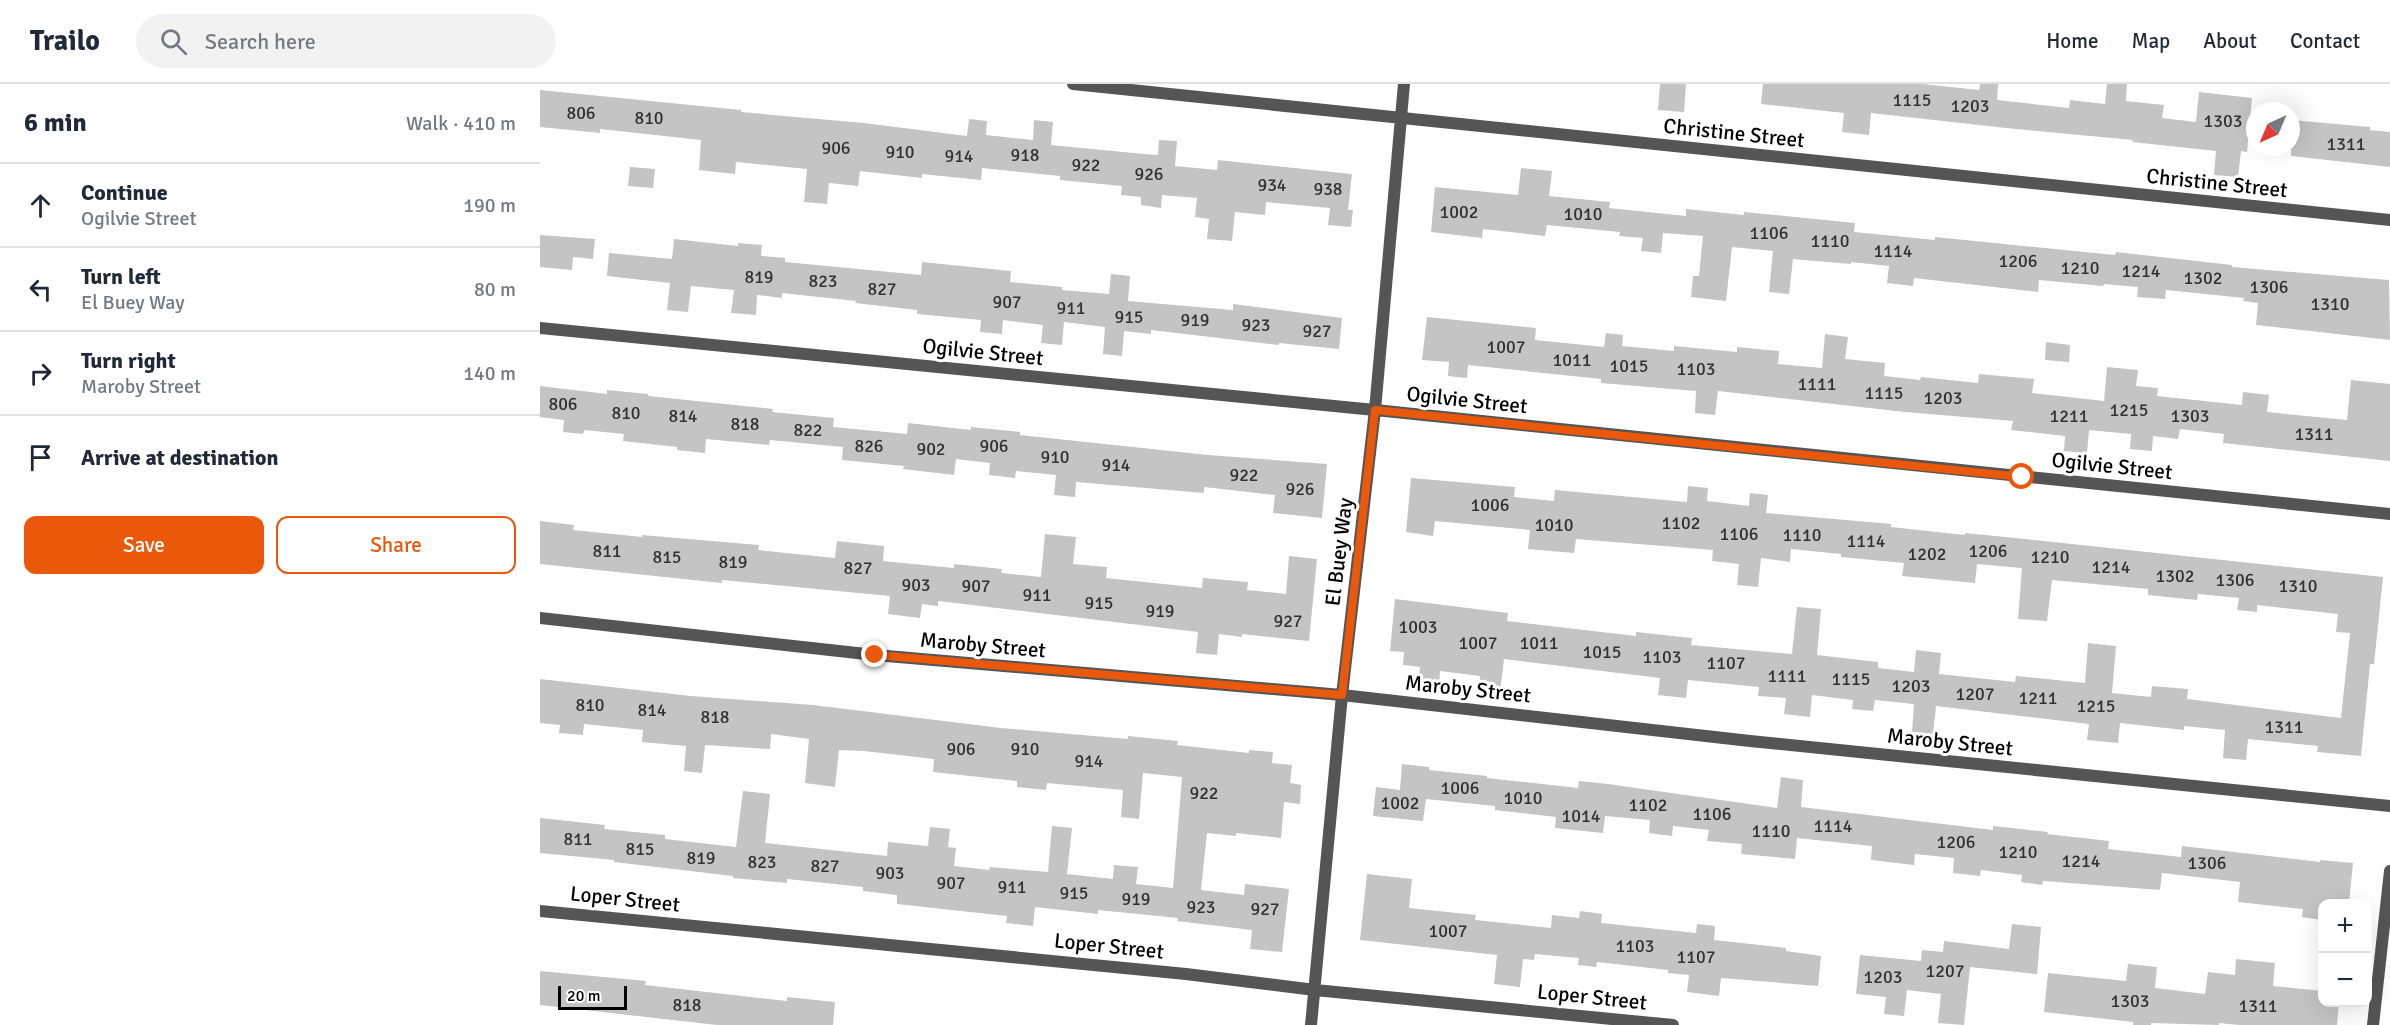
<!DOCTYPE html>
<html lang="en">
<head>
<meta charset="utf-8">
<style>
	body { margin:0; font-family:Signika,sans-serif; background:#f2f2f3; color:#1f2937 }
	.controls { position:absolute; right:18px; bottom:18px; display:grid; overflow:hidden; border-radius:12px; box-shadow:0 6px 24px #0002 }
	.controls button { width:54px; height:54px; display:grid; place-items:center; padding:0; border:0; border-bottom:2px solid #e0e1e3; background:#fff; color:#1f2937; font:30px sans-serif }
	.compass { position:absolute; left:1706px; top:18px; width:54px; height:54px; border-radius:50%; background:#fff; box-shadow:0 6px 24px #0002; rotate:224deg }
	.scale { position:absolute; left:18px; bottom:15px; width:69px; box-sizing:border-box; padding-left:6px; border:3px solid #000; border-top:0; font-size:16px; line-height:21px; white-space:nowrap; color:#000; -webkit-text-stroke:4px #fff; paint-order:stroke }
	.stop { position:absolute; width:18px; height:18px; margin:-14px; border:4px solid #ea580c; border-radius:50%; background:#fff }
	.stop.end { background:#ea580c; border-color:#fff; box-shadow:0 2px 6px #0008 }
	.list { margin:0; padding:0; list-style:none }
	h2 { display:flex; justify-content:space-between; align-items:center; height:78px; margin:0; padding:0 24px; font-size:26px }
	h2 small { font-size:20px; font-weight:400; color:#747a83 }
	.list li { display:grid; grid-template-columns:39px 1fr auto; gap:18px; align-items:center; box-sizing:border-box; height:84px; padding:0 24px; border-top:2px solid #e0e1e3 }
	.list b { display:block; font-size:22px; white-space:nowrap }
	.list p { margin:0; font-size:20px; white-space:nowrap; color:#747a83 }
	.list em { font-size:20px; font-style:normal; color:#747a83 }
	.actions { display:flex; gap:12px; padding:18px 24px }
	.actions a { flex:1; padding:14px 0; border:2px solid #ea580c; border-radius:12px; text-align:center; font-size:21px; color:#ea580c }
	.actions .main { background:#ea580c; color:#fff }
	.icon { flex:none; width:33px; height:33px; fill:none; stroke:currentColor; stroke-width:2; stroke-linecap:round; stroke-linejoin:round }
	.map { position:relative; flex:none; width:1850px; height:941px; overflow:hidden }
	header { display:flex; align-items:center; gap:36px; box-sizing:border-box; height:84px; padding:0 30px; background:#fff; border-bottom:2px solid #e0e1e3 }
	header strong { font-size:28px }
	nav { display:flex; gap:33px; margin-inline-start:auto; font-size:21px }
	.search { width:420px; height:54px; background:#f2f2f3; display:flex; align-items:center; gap:15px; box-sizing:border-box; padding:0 21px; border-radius:33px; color:#747a83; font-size:22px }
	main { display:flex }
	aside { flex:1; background:#fff }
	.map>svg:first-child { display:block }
</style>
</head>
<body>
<header>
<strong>Trailo</strong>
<div class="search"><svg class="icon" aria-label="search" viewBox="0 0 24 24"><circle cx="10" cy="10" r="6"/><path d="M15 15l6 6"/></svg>Search here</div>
<nav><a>Home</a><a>Map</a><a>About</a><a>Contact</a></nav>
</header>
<main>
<aside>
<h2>6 min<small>Walk · 410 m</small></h2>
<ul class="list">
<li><svg class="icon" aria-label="ahead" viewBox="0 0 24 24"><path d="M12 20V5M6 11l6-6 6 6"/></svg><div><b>Continue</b><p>Ogilvie Street</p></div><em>190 m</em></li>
<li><svg class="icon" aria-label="left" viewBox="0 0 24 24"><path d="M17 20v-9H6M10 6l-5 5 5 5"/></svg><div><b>Turn left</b><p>El Buey Way</p></div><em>80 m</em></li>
<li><svg class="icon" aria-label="right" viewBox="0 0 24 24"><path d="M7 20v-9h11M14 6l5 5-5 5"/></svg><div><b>Turn right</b><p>Maroby Street</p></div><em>140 m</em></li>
<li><svg class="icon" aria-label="arrive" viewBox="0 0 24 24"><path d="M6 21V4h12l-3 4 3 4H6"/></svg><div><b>Arrive at destination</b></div></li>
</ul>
<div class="actions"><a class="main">Save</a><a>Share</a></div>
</aside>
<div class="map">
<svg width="1850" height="941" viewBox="0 0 1850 941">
	<rect width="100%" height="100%" fill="#fff"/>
	<path fill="#c4c4c4" d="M1120,0h26l-2,28 -26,-2z
		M1223,0h160l56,6 1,-6h18l-1,16 72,8 1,-8 35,4 2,-20h20l-1,17 38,4 -2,13 34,4 3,-30 53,6 -5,54 -6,-1 -3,26 -24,-2 2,-24 -84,-9 1,-2 -127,-12 -135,-15 -2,22 -27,-3 2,-19 -83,-9z
		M0,6l201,20v2l123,11 103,13 2,-17 18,2 -1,14 47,5 1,-20 19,2 -2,23 93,9 14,1 1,-15 18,1 -2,25 42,4 1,-10 134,14 -4,36h5l-2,17 -23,-2 2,-17 -64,-6 -1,13 -30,-3 -3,29 -25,-2 2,-20 -14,-2 2,-19 -35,-3 -1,13 -20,-3v-8l-20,-2 1,-9 -62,-6v-4l-78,-8 -1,12 -59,-6v4l-62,-7 -2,15 -29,-3 -2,21 -23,-2 3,-33 -71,-7 -1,12 -36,-4 2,-30 -101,-11v4l-60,-6z
		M1751,36l79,7v3l20,2v35l-99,-11z
		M90,83l25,2 -2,19 -25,-2z
		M981,84l31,3 -3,25 61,6 -1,6 77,8v-7l58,6v-3l111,11 -1,9 81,8v-3l180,18 1,-3 116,13v2l157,13 1,60 -134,-15 2,-22 -15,-2 1,-3 -78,-8 -1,9 -28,-2 1,-10 -34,-3 -1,2 -64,-6 -1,12 -124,-14 -1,8 -26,-3 2,-17 -38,-4v2l-58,-5 -4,35 -20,-2 4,-41 -41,-4 -6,54 -35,-4 2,-21h6l4,-40 -40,-3 -2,20 -20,-2 2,-13 -24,-2 1,-4 -73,-7 -2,11 -62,-7 -1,9 -51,-6 4,-45 83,8z
		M0,151l55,4 -2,20 -20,-2 -1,13 -32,-3z
		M134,155l64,7v-3l24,2 -1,11 24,2v4l136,13 1,-13 89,9 -1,11 52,5v3l47,4 2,-20 19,2 -2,25 105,9v-6l109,14 -3,31 -60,-6v2l-128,-15v4l-27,-3 -2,25 -19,-2 2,-27 -41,-5 -2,23 -21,-2 2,-18 -40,-5 -1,14 -22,-2 1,-12 -64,-6v-4l-62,-7 1,-2 -74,-8v5l-25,-3 -1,20 -25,-2 3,-23 -43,-4 -3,26 -21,-2 3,-27 -63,-7 2,-23 63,6z
		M887,233l109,11 -1,12 69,7 2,-14 17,2 -1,11 52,5v-5l63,6v-5l42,4 -1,13 44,4 3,-34 23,3 -3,22 40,4 -1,13 36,4 1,-3 57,6 1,-9 55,5 -2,14 72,8 3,-34 31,3 -2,16 22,2 -1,8 85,9 1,-13 26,3 -2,17 80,8 4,-40 39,4v77l-167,-18 1,-9 -44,-5 -2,10 -25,-3 -1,15 -22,-2 1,-15 -42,-4 -2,23 -23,-2 1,-15 -54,-6 2,-9 -108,-9 -187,-21 -3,24 -20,-2 1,-22 -95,-8v-4l-133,-14 -1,13 -19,-2 1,-14 -27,-2z
		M1506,258l24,3 -1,17 -24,-2z
		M0,302l67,8v-4l41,4v2l125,13 -1,3 62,6 -1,9 74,7 1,-11 63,7v-3l49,5v3l188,20 119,9 -5,54 -49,-5 2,-18 -71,-8v6l-128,-11 -1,15 -21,-2 2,-20 -40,-4 -1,7 -26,-3 1,-12 -34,-4 -2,16 -51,-6 1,-3 -62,-6 1,-13 -73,-7 -1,5 -63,-6 -1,14 -28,-3v-3l-54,-6 1,-7 -40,-4 -1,4 -20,-2 1,-12 -24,-3z
		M871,394l104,9 -1,10 40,4 1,-11 132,12 1,-16 20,2 -1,13 42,5 1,-13 18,2 -2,18 125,11v3l74,8v-2l50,5 368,39 -9,87h-4l-9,92 -44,-4 1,-6 -70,-7 -2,21 -23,-2 2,-28 -41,-4v4l-64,-7 -2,20 -31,-3 2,-16 -153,-18 -3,28 -21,-2 2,-28 -39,-4 -2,11 -21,-2 1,-9 -41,-5 -2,22 -26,-3 2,-16 -28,-2 1,-9 -71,-7 -2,18 -28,-3 2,-17 -156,-19 -4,33 -21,-2 1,-14 -40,-5 -1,18 -21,-3 2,-19 -17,-2 1,-13 -14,-1 5,-52 113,14 -1,8 129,15v-4l56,6 -1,7 101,9 5,-47 24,2 -4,46 61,7v6l36,4 2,-22 25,3 -2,21 76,8 1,-6 69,7 3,-40 28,3 -4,47 39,4 1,-11 36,3 -1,10 154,19 9,-85 -14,-1 2,-18 -81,-9v7l-20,-2 2,-12 -41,-4 -1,6 -49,-5v-6l-96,-9 -5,41 -29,-2 4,-51 -45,-4 -2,19 -73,-7 2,-13 -63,-6v-3l-50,-5 -1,13 -29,-4 -3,29 -21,-2 2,-21 -27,-3 1,-11 -137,-11 -2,14 -46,-4 2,-19 -95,-9 -2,15 -27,-4z
		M0,437l34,4 -1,5 69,7v-2l117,10 -1,5 77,8 2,-17 47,5 -1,15 71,7v-4l48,5 -1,4 40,4 4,-43 31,3 -3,27 34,3 -1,11 96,10 1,-10 45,4 -1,8 39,4 3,-38 28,3 -8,82 -67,-7v3l-23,-3 -2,21 -21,-2 2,-21 -260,-31v5l-16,-2 -2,14 -32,-4 2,-18 -168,-16v3l-182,-19z
		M0,595l151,17 122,9 188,23 127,11v-3l50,5 -1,4 72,8v-3l24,2 -1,11 20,2 -2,18 11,2 -1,19 -16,-2 -3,36 -45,-5v3l-29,-3 -6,57 43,5 1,-11 44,5 -7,63 -32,-3 2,-19 -75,-9 1,-3 -80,-8v4l-63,-7 -2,19 -27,-3 1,-7 -110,-12v-9l-34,-4v-4l-76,-8v4l-54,-5v-2l-119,-14v-2l-74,-7v-35l65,7 -1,4 61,6v4l71,8 7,-56 27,3 -5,49 122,13 1,-14 40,4 2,-19 20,2 -2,18 8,1 -2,18 35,4 1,-3 58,5 4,-46 20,2 -5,46 46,5 1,-14 24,2 -2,17 37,4 9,-111 -39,-4 -4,46 -18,-2 2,-27 -76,-7 -1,7 -29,-3v-6l-84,-9 1,-13 -70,-8 -25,-1 -4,37 -30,-4 4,-44 -38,-5 -1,15 -65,-4 -3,28 -18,-2 2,-25 -44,-4 1,-12 -59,-6 -1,11 -24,-2 1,-8 -20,-2z
		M862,680l27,3v3l58,6v2l91,10 1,-7 29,3 169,24 4,-31 22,3 -2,27 192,23v-4l55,6 -1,2 62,7 -1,8 73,8 1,-11 138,16v-2l33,3 -4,40h-27v17l-20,-3 1,-8 -65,-7 2,-20 -78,-9 -2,17 -117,-9 -1,4 -21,-3 1,-7 -41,-5 -1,6 -27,-3 1,-15 -39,-4 -1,11 -43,-5 1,-14 -75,-8 -2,21 -54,-5 1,-10 -35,-3 2,-11 -36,-4 -1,10 -23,-3 1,-13 -45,-4 -2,17 -48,-5 1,-11 -61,-7v-4l-69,-7 -3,22 -50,-5 3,-29 24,3z
		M827,790l45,5 -3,29 67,7 -1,5 76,8 1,-13 27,3 1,-7 22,3 -1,9 95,10 1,-9 18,2 -1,14 72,8v3l35,5 -3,30 -97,-8 -2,18 -32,-4 2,-17 -21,-2v-3l-71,-8 -1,5 -18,-2 1,-7 -44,-4 -1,6 -11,-1 -3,28 -26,-3 3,-29 -137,-15z
		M1472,840l29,3 -4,47 -67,-7 -6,58 -26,-2 3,-29 -34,-4 -3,26 -20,-2 2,-17 -30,-3 4,-39 61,6 1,-11 21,2 1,-11 65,8z
		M1696,875l39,4 -2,23 49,5v11h17l-2,23h-98l-20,-2v2l-68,-2v2h-18v-3l-89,-10 4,-39 78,8 2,-17 29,3 -2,21 50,6 3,-22 27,3z
		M0,887l106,10 -1,4 142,16v-4l48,5 -2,23h-116l-177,-20z"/>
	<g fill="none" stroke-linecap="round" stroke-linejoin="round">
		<path stroke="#555" stroke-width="12" d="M533,0l1317,136
			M0,244l835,82 1015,104
			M0,534l335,37 467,40 408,46 640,65
			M0,827l646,63 129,16 358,35
			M771,941l31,-330 33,-285 29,-326
			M1833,941l17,-154"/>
	</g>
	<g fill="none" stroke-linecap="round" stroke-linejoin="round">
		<path stroke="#ea580c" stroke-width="8" d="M335,571l467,40 33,-285 647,67"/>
	</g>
	<g text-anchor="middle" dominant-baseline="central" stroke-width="6" stroke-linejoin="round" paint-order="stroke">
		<g font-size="18" fill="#313131">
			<text x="1372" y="16">1115</text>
			<text x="1430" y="22">1203</text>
			<text x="41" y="29">806</text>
			<text x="109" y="34">810</text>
			<text x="1683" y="37">1303</text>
			<text x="1806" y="60">1311</text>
			<text x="296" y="64">906</text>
			<text x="360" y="68">910</text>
			<text x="485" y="71">918</text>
			<text x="419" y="72">914</text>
			<text x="546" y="81">922</text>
			<text x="609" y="90">926</text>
			<text x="732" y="101">934</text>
			<text x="788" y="105">938</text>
			<text x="919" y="128">1002</text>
			<text x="1043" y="130">1010</text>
			<text x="1229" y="149">1106</text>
			<text x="1290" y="157">1110</text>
			<text x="1353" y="167">1114</text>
			<text x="1478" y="177">1206</text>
			<text x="1540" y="184">1210</text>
			<text x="1601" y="187">1214</text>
			<text x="219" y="193">819</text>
			<text x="1663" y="194">1302</text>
			<text x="283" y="197">823</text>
			<text x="1729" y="203">1306</text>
			<text x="342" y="205">827</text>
			<text x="467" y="218">907</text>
			<text x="1790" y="220">1310</text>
			<text x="531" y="224">911</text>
			<text x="589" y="233">915</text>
			<text x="655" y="236">919</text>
			<text x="716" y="241">923</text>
			<text x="777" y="247">927</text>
			<text x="966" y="263">1007</text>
			<text x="1032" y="276">1011</text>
			<text x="1089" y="282">1015</text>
			<text x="1156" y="285">1103</text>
			<text x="1277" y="300">1111</text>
			<text x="1344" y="309">1115</text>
			<text x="1403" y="314">1203</text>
			<text x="23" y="320">806</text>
			<text x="1589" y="326">1215</text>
			<text x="86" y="329">810</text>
			<text x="143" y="332">814</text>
			<text x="1529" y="332">1211</text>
			<text x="1650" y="332">1303</text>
			<text x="205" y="340">818</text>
			<text x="268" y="346">822</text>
			<text x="1774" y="350">1311</text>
			<text x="329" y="362">826</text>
			<text x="454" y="362">906</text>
			<text x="391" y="365">902</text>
			<text x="515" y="373">910</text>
			<text x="576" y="381">914</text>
			<text x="704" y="391">922</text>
			<text x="760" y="405">926</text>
			<text x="950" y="421">1006</text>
			<text x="1141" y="439">1102</text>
			<text x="1014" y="441">1010</text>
			<text x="1199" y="450">1106</text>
			<text x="1262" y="451">1110</text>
			<text x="1326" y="457">1114</text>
			<text x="67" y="467">811</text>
			<text x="1448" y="467">1206</text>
			<text x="1387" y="470">1202</text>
			<text x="127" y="473">815</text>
			<text x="1510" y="473">1210</text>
			<text x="193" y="478">819</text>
			<text x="1571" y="483">1214</text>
			<text x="318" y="484">827</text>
			<text x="1635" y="492">1302</text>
			<text x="1695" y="496">1306</text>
			<text x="376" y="501">903</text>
			<text x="436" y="502">907</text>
			<text x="1758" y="502">1310</text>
			<text x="497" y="511">911</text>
			<text x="559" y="519">915</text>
			<text x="620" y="527">919</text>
			<text x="748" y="537">927</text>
			<text x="878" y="543">1003</text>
			<text x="938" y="559">1007</text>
			<text x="999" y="559">1011</text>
			<text x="1062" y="568">1015</text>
			<text x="1122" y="573">1103</text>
			<text x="1186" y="579">1107</text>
			<text x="1247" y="592">1111</text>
			<text x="1311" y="595">1115</text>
			<text x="1371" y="602">1203</text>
			<text x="1435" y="610">1207</text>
			<text x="1498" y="614">1211</text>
			<text x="50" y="621">810</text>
			<text x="1556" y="622">1215</text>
			<text x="112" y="626">814</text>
			<text x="175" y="633">818</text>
			<text x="1744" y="643">1311</text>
			<text x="421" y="665">906</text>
			<text x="485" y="665">910</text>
			<text x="549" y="677">914</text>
			<text x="920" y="704">1006</text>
			<text x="664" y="709">922</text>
			<text x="983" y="714">1010</text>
			<text x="860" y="719">1002</text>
			<text x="1108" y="721">1102</text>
			<text x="1172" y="730">1106</text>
			<text x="1041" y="732">1014</text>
			<text x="1293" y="742">1114</text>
			<text x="1231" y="747">1110</text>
			<text x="38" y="755">811</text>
			<text x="1416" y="758">1206</text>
			<text x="100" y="765">815</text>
			<text x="1478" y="768">1210</text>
			<text x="161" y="774">819</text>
			<text x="1541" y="777">1214</text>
			<text x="222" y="778">823</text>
			<text x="1667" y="779">1306</text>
			<text x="285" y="782">827</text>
			<text x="350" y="789">903</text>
			<text x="411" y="799">907</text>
			<text x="472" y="803">911</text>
			<text x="534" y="809">915</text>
			<text x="596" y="815">919</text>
			<text x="661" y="823">923</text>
			<text x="725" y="825">927</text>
			<text x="908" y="847">1007</text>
			<text x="1095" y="862">1103</text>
			<text x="1156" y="873">1107</text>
			<text x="1405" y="887">1207</text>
			<text x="1343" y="893">1203</text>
			<text x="1590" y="917">1303</text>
			<text x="147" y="921">818</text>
			<text x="1718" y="922">1311</text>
		</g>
		<g font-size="21" fill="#000" stroke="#fff">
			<text transform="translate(1194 49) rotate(6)">Christine Street</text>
			<text transform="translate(1677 99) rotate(6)">Christine Street</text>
			<text transform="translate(443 268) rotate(6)">Ogilvie Street</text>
			<text transform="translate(927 316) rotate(6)">Ogilvie Street</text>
			<text transform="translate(1572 382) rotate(6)">Ogilvie Street</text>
			<text transform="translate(799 468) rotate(-83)">El Buey Way</text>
			<text transform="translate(443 561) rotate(5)">Maroby Street</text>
			<text transform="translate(928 605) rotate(6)">Maroby Street</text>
			<text transform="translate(1410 658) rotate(6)">Maroby Street</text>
			<text transform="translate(85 815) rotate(6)">Loper Street</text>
			<text transform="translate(569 862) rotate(6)">Loper Street</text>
			<text transform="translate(1052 913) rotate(6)">Loper Street</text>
		</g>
	</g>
</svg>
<div class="controls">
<button>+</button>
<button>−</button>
</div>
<svg class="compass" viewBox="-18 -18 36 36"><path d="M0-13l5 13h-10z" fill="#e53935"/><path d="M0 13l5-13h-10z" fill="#747a83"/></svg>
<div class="scale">20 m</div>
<div class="stop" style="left:1482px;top:393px"></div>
<div class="stop end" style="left:335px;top:571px"></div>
</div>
</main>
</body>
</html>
